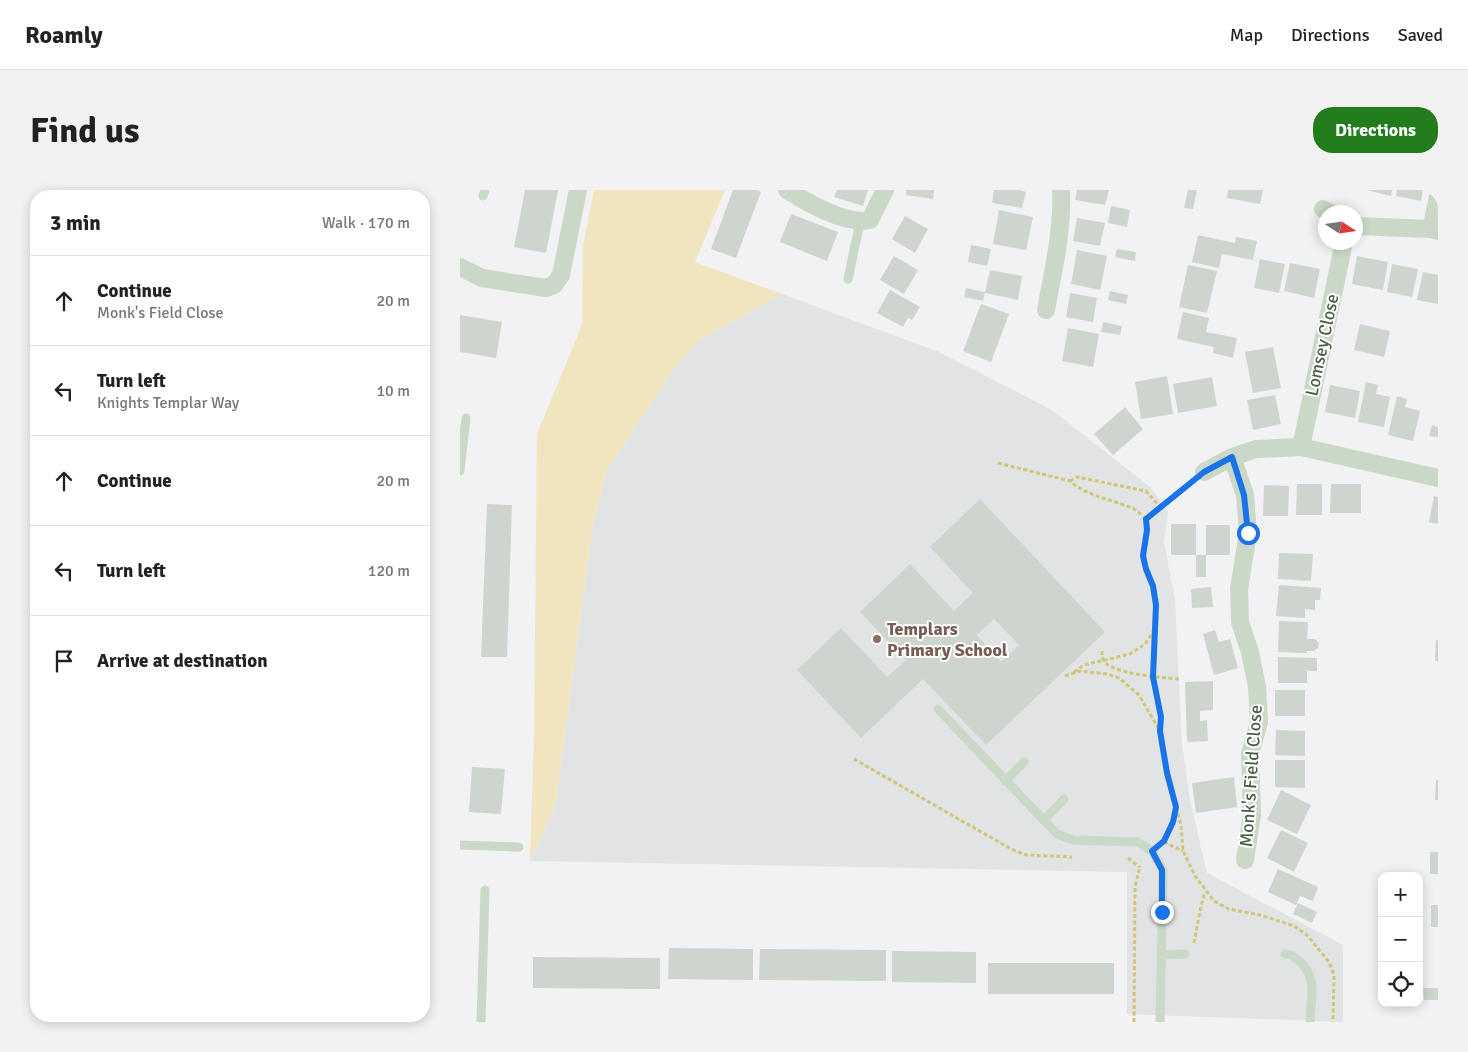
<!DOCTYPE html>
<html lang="en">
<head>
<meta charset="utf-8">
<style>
	body { margin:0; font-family:Signika,sans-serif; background:#f2f2f2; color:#222 }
	.controls { position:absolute; right:15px; bottom:15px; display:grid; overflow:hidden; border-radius:10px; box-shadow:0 2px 12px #0003 }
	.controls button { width:45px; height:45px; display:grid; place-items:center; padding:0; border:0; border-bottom:1px solid #e0e0e0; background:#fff; color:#222; font:25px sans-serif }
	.compass { position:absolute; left:858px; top:15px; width:45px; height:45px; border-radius:50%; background:#fff; box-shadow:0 2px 12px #0003; rotate:102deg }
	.stop { position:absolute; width:15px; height:15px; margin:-11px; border:4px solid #1a73e8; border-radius:50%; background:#fff }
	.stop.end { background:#1a73e8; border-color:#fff; box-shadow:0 1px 5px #0008 }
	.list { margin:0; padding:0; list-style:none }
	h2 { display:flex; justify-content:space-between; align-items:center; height:65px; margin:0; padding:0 20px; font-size:21px }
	h2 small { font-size:16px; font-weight:400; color:#767676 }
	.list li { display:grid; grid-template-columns:32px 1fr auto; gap:15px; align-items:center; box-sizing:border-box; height:90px; padding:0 20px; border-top:1px solid #e0e0e0 }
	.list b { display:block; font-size:19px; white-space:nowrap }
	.list p { margin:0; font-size:16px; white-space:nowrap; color:#767676 }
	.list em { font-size:16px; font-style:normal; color:#767676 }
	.icon { flex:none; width:28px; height:28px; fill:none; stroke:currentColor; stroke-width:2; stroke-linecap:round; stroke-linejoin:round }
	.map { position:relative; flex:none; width:978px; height:832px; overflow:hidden; border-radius:20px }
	header { display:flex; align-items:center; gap:30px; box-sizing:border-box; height:70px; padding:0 25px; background:#fff; border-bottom:1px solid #e0e0e0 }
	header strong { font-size:24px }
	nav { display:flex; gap:28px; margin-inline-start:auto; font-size:18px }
	.intro { display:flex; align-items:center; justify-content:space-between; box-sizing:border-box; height:120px; padding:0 30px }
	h1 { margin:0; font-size:35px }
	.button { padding:12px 22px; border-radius:20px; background:#227c1c; color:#fff; font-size:18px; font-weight:700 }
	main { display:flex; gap:30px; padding:0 30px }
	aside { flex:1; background:#fff; border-radius:20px; box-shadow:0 2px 12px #0003 }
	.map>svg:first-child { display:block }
</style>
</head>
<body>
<header>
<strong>Roamly</strong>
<nav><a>Map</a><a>Directions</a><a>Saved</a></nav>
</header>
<div class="intro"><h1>Find us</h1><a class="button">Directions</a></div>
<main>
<aside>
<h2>3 min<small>Walk · 170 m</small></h2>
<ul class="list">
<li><svg class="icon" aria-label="ahead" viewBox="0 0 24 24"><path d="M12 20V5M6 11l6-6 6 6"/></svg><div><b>Continue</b><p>Monk's Field Close</p></div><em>20 m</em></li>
<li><svg class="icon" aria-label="left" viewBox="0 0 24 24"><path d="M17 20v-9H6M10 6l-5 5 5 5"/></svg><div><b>Turn left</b><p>Knights Templar Way</p></div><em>10 m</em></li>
<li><svg class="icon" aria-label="ahead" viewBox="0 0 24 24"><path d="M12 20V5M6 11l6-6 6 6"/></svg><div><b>Continue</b></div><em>20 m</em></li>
<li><svg class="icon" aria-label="left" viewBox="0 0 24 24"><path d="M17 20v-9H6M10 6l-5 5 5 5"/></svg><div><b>Turn left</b></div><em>120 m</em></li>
<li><svg class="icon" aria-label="arrive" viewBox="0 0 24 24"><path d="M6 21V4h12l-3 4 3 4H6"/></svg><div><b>Arrive at destination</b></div></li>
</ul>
</aside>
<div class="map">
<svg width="978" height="832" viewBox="0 0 978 832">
	<rect width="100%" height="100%" fill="#f2f1f3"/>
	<path fill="#e2e3e4" d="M322,104l157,58 113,58 98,77 18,24 -4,31 11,58 7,144 8,56 17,73 136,72v77l-216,-8v-142l-597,-11 25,-54 38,-283 14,-54 69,-104 23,-26z"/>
	<path fill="#f1e5bf" d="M134,0h131l-30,72 87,32 -83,46 -23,26 -69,104 -14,54 -38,283 -25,54 4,-124 3,-303 45,-109 1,-80z"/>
	<path fill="#ced5ce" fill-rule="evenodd" d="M65,0h33l-12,63 -32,-6z
		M273,0h24l4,2 -25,66 -25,-9z
		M377,0h31l-5,16 -29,-9z
		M446,0h28l-1,9 -27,-4z
		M534,0h25l7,2 -4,16 -30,-5z
		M617,0h32l-4,15 -30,-5z
		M728,0h9l-4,19 -9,-1z
		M768,0h35l-3,14 -33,-6z
		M906,0h26l-1,6z
		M937,0h26l-2,11 -25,-5z
		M651,16l19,4 -3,17 -19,-4z
		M539,20l34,7 -7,33 -33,-6z
		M331,24l47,18 -11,29 -47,-19z
		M445,26l23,13 -13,24 -23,-14z
		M617,28l28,5 -5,23 -27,-5z
		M738,45l37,8 1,-6 21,4 -4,19 -31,-6 -3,14 -27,-6z
		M511,55l20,4 -4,17 -19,-4z
		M657,59l19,3 -1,9 -20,-4z
		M617,60l30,6 -7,34 -29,-6z
		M434,66l24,14 -14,24 -24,-14z
		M897,66l31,6 -5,28 -31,-6z
		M800,69l25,5 -6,29 -25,-5z
		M830,73l30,6 -6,29 -30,-7z
		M932,74l26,5 -6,28 -25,-5z
		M728,75l29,6 -10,42 -28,-6z
		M530,80l32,6 -4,24 -33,-7z
		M963,82l15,3v29l-21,-4z
		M506,98l19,4 -2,9 -19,-4z
		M430,100l30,17 -8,13 -4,-2 -5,9 -26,-14z
		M650,101l18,4 -2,9 -18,-4z
		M610,103l27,5 -4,24 -27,-5z
		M521,114l28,10 -18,48 -28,-11z
		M723,122l26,6 -3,14 31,6 -4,20 -20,-5 1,-6 -37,-8z
		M0,125l42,7 -6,36 -36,-6z
		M643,132l19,4 -2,9 -19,-3z
		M900,134l30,7 -6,26 -30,-7z
		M608,138l31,6 -6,33 -31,-6z
		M813,157l8,41 -28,5 -8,-41z
		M707,186l6,38 -32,5 -6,-37z
		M752,187l5,29 -39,7 -5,-29z
		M906,192l12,3 -2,9 14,3 -6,30 -26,-5z
		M870,195l30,6 -5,27 -30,-6z
		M815,205l6,29 -28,6 -6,-30z
		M937,206l10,3 -2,8 15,4 -7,30 -25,-6z
		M665,217l18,22 -30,26 -19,-21z
		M972,235l6,2v10l-9,-1z
		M837,294h25v31h-26z
		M871,294h30v29h-31z
		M804,295l25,1 -1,30h-25z
		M974,306l4,1v27l-9,-2z
		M520,309l125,133 -119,113 -63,-66 -62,59 -64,-68 44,-42 46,49 19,-17 -46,-48 50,-48 44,47 19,-18 -43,-46zM534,429l25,26 -18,17 -24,-27z
		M27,314l25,1 -5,152h-26z
		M711,334h25v31h-25z
		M746,335h24v30h-24z
		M819,363l34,1 -2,27 -33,-2z
		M736,365h10v22h-10z
		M819,395l42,3 -1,12h-5v10l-10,-1v9l-29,-2z
		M751,397l2,20 -21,1 -1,-19z
		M819,431l29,1 -1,17h8l4,4 -1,5 -4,3h-7v2l-29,-1z
		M755,440l4,12 11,-3 8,29 -24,7 -11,-41z
		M976,450h2v21h-3z
		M818,467l39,1v13h-10v12h-29z
		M753,491v29l-13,1v10l7,-1 1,21 -21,1 -2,-60z
		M815,500h30v26h-30z
		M816,540l29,1v25l-30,-1z
		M815,570h30v28l-30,-1z
		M12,577l33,2 -4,45 -32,-2z
		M774,587l3,30 -41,6 -4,-30z
		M976,590h2v20h-3z
		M821,600l30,15 -14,29 -30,-14z
		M821,640l27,13 -14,29 -27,-14z
		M970,662h8v22h-8z
		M818,679l40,18 -5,14 -13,-5 -4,9 -28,-13z
		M838,713l19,9 -5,11 -19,-9z
		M971,715h7v22h-7z
		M209,758l84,1v31l-85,-1z
		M300,759l126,1v31l-127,-1z
		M432,761l84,1v31l-84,-1z
		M73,767l127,1v31l-127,-1z
		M528,773h126v31h-126z
		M963,798h15v12h-14z"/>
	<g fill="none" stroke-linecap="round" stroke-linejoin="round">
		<path stroke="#d0c676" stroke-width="3" stroke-dasharray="4 2.5" stroke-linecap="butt" d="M538,273l72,18c18,16 42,18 64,28 4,2 8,7 12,10l1,11 -4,26 3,13 7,17 4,19 -4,72 8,40 -1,13
			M610,291l7,-4 69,14 15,17 29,-25
			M686,329l15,-11
			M642,461c0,4 0,8 3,11 9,12 59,16 74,17
			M614,482l10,-7 46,-11 15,-10 11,-16
			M605,486l15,-5 27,3 12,4 20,17 21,36 7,42 14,52 2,26 12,25 19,25 15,8 31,6 34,11 13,9 22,27 5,13 -1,47
			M394,569l157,90 15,6 46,2
			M704,651l9,-19 2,-12
			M704,652l19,9
			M668,668l11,9
			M734,753l7,-37 4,-14
			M674,832l1,-135 5,-21"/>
		<path stroke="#cad8c7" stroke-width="9" d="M23,6l2,-6
			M388,89l12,-57
			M0,281l6,-53
			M478,519l119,125 16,6 65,2 14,9 11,19 -3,152
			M545,591l19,-19
			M584,630l20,-21
			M0,655l59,2
			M825,764c6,0 8,2 13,6 20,15 13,40 12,62
			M701,765l24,-1
			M21,832l4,-132"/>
		<path stroke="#cad8c7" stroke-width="18" d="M327,0c21,13 58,35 83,30l15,-30
			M863,19l6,3
			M896,36l75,3 7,2
			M971,39l7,-32
			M0,77l22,11 64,10 8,-3 7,-10 17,-85
			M586,120c7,-39 17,-80 15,-120
			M841,257l43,-205
			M772,267l13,38 3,38 -9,56 1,33 10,30 7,35 2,35 -9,32 2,61 -7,45
			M744,282l28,-15 24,-8 45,-2 137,31"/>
	</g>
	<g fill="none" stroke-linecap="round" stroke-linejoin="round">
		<path stroke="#1a73e8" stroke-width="6" d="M702,722v-42l-10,-19 12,-10 9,-19 3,-15 -9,-34 -7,-42 1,-14 -8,-40 3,-72 -3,-19 -7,-17 -3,-13 4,-26 -1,-11 58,-47 28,-15 12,38 4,38"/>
	</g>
	<circle fill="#8d6e63" stroke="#fff" stroke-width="2" cx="417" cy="449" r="5"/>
	<g text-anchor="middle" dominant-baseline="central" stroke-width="4" stroke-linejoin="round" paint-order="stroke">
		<g font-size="18" fill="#4b5f48" stroke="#fff">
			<text transform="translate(862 155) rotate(-78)">Lomsey Close</text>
			<text transform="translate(791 586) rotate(-86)">Monk's Field Close</text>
		</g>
		<g font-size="18" font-weight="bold" fill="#785e54" stroke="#fff" text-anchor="start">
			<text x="427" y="439">Templars<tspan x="427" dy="21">Primary School</tspan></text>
		</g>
	</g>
</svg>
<div class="controls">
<button>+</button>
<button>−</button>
<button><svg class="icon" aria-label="locate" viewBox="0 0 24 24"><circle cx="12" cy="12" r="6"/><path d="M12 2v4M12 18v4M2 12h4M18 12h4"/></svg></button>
</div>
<svg class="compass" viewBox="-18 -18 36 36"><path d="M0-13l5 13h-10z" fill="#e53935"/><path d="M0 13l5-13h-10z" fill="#767676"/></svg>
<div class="stop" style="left:788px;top:343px"></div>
<div class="stop end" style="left:702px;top:722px"></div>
</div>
</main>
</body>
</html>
